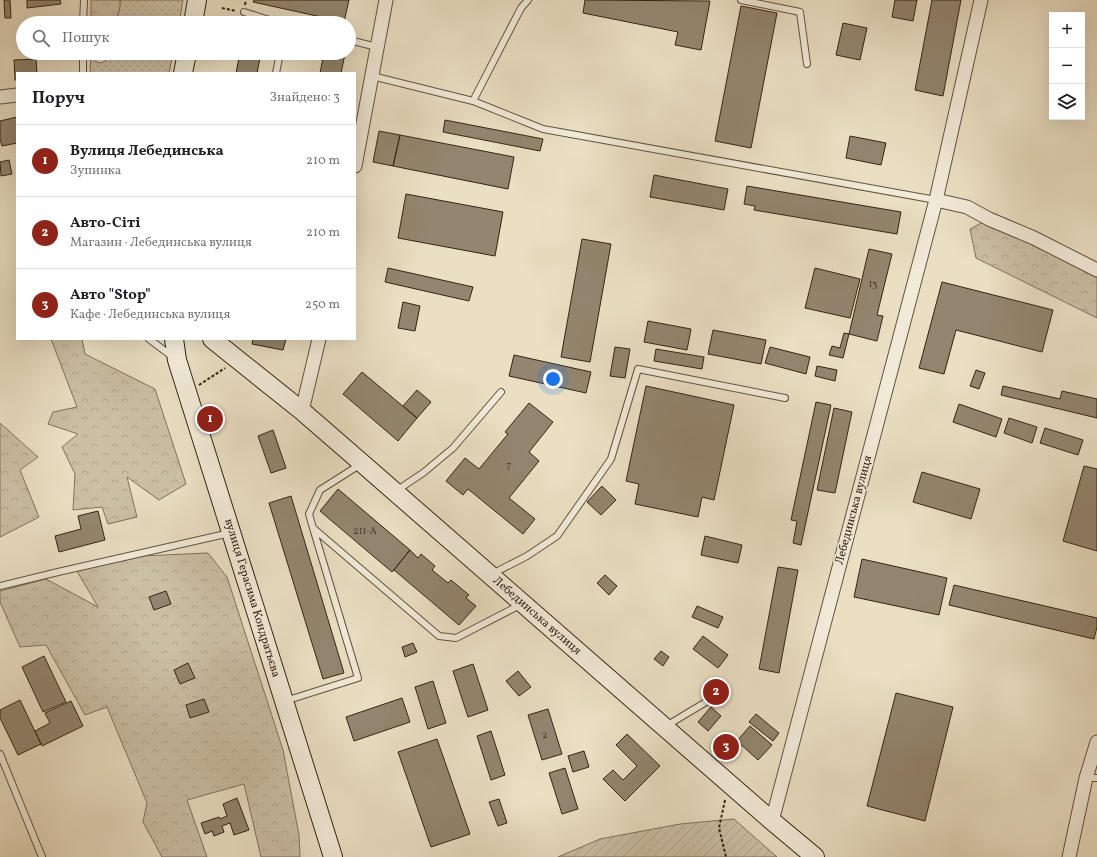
<!DOCTYPE html>
<html lang="uk">
<head>
<meta charset="utf-8">
<style>
	body { margin:0; font-family:Vollkorn,serif; background:#f6f6f6; color:#202124 }
	.controls { position:absolute; right:12px; top:12px; display:grid; overflow:hidden; border-radius:0px; box-shadow:0 4px 16px #0002 }
	.controls button { width:36px; height:36px; display:grid; place-items:center; padding:0; border:0; border-bottom:1px solid #e0e0e0; background:#fff; color:#202124; font:20px sans-serif }
	.you { position:absolute; left:553px; top:379px; width:14px; height:14px; margin:-10px; border:3px solid #fff; border-radius:50%; background:#1a73e8; box-shadow:0 0 0 6px #1a73e833 }
	.badge { display:grid; place-items:center; width:26px; height:26px; border-radius:50%; background:#8f2418; color:#fff; font-size:13px; font-weight:700 }
	.pin { position:absolute; translate:-50% -50%; border:2px solid #fff; box-shadow:0 1px 4px #0006 }
	.list { margin:0; padding:0; list-style:none }
	h2 { display:flex; justify-content:space-between; align-items:center; height:52px; margin:0; padding:0 16px; font-size:17px }
	h2 small { font-size:13px; font-weight:400; color:#757577 }
	.list li { display:grid; grid-template-columns:26px 1fr auto; gap:12px; align-items:center; box-sizing:border-box; height:72px; padding:0 16px; border-top:1px solid #e0e0e0 }
	.list b { display:block; font-size:15px; white-space:nowrap }
	.list p { margin:0; font-size:13px; white-space:nowrap; color:#757577 }
	.list em { font-size:13px; font-style:normal; color:#757577 }
	.icon { flex:none; width:22px; height:22px; fill:none; stroke:currentColor; stroke-width:2; stroke-linecap:round; stroke-linejoin:round }
	.map { position:relative; flex:none; width:1097px; height:857px; overflow:hidden }
	.search { position:absolute; background:#fff; box-shadow:0 4px 16px #0002; left:16px; top:16px; width:340px; height:44px; display:flex; align-items:center; gap:10px; box-sizing:border-box; padding:0 14px; border-radius:22px; color:#757577; font-size:15px }
	.panel { position:absolute; background:#fff; box-shadow:0 4px 16px #0002; left:16px; top:72px; width:340px; height:268px; border-radius:0px }
	.map>svg:first-child { display:block }
</style>
</head>
<body>
<div class="map">
<svg width="1097" height="857" viewBox="0 0 1097 857">
	<defs>
		<pattern id="grass-dots" width="8" height="8" patternUnits="userSpaceOnUse"><rect width="8" height="8" fill="#cbbfa5"/><path d="M2 2h.1M6 6h.1" fill="none" stroke="#afa48d" stroke-width="1.8" stroke-linecap="round"/></pattern>
		<pattern id="forest-crowns" width="20" height="18" patternUnits="userSpaceOnUse"><rect width="20" height="18" fill="#cbbfa5"/><path d="M2 6a3 3 0 1 1 6 0M12 15a3 3 0 1 1 6 0" fill="none" stroke="#afa48d"/></pattern>
		<pattern id="garden-furrows" width="10" height="10" patternUnits="userSpaceOnUse"><rect width="10" height="10" fill="#cbbfa5"/><path d="M-1 1l2-2M0 10L10 0M9 11l2-2" fill="none" stroke="#afa48d"/></pattern>
	</defs>
	<rect width="100%" height="100%" fill="#eadfc3"/>
	<filter id="stains"><feTurbulence type="fractalNoise" baseFrequency=".005" numOctaves="4"/><feColorMatrix values="0 0 0 0 .2 0 0 0 0 .09 0 0 0 0 .02 0 0 0 .5 -.17"/></filter>
	<radialGradient id="worn" r=".72"><stop offset=".6" stop-color="#630" stop-opacity="0"/><stop offset="1" stop-color="#630" stop-opacity=".3"/></radialGradient>
	<path fill="url(#grass-dots)" stroke="#80725d" d="M120,0h63l-4,23h-63l4,-17z
		M111,53h62l-4,20h-79l1,-18 7,8c8,-1 11,-3 13,-10z"/>
	<path fill="url(#forest-crowns)" stroke="#80725d" d="M91,0h29v6l-4,17h-25z
		M989,219l108,51v48l-121,-60 -6,-29z
		M51,339h31l3,15 70,35 31,95 -27,16 -32,-23 10,40 -29,7 -6,-17 -29,3 2,-36 -13,-27 16,-13 -30,-10 5,-12 24,-5z
		M0,423l38,34 -18,13 19,47 -39,20z
		M208,553l19,24 56,173 16,85 1,22h-39l-17,-73 -57,16 20,57h-45l-19,-35 4,-19 -40,-96 -22,8 -39,-70 -26,2 -20,-45v-11l46,-12 52,28 -24,-41 45,-9z"/>
	<path fill="url(#garden-furrows)" stroke="#80725d" d="M734,819l43,38h-219l42,-18 80,-15z"/>
	<path fill="#93856f" stroke="#352415" d="M4,0h6l1,18h-6z
		M27,0h33l1,4 -34,4z
		M254,0h95l-5,22 -91,-20z
		M585,0l125,1 -9,49 -26,-5 3,-13 -95,-19z
		M895,0h22l-4,21 -21,-4z
		M932,0h29l-18,96 -28,-6z
		M741,6l36,7 -26,135 -36,-7z
		M66,17l1,6h-20l-1,-4z
		M843,23l24,5 -7,32 -24,-5z
		M240,53h21l-4,20h-21z
		M324,53l21,1 -4,19h-21z
		M36,59l1,14h-20v7h-2l-1,-20z
		M17,117v26l-15,3 -2,-7v-18z
		M445,120l98,19 -3,12 -97,-19z
		M379,131l21,4 -7,31 -20,-4z
		M400,135l114,22 -6,32 -115,-23z
		M850,136l36,7 -5,22 -35,-7z
		M9,160l3,14 -11,2 -1,-14z
		M654,175l74,14 -4,21 -74,-13z
		M747,186l154,26 -4,22 -143,-24 1,-4 -11,-2z
		M406,194l97,18 -8,44 -97,-18z
		M582,239l29,5 -21,118 -29,-5z
		M869,249l23,5 -15,61 6,1 -6,25 -28,-7z
		M388,268l85,19 -4,14 -84,-19z
		M815,268l45,11 -10,39 -45,-10z
		M942,282l111,28 -11,42 -86,-22 -12,44 -25,-6z
		M403,302l17,4 -5,25 -17,-3z
		M648,321l43,8 -4,21 -43,-8z
		M713,330l53,10 -5,24 -53,-10z
		M844,333l5,1 -6,24 -14,-3 3,-9 8,2z
		M253,339h33l-3,11 -31,-6z
		M615,347l15,2 -5,29 -15,-2z
		M770,347l40,10 -4,17 -41,-11z
		M656,349l48,8 -2,12 -48,-8z
		M514,355l77,17 -5,21 -77,-17z
		M817,366l20,4 -2,11 -20,-5z
		M976,370l9,3 -6,16 -9,-3z
		M362,372l55,46 -19,23 -55,-47z
		M646,386l88,19 -20,95 -12,-3 -4,20 -63,-13 4,-20 -13,-3z
		M1003,386l57,13 2,-8 35,8v19l-96,-23z
		M417,390l14,12 -14,16 -14,-12z
		M816,402l15,3 -30,140 -8,-2 4,-22 -6,-1z
		M529,403l24,19 -24,30 10,9 -30,37 26,21 -12,15 -55,-45 -5,6 -17,-14 19,-23 14,11 29,-35 -3,-2z
		M959,404l43,15 -6,18 -43,-15z
		M834,408l18,4 -17,81 -18,-3z
		M1009,418l28,9 -5,16 -28,-10z
		M1045,428l38,12 -5,15 -38,-12z
		M273,430l13,38 -15,5 -13,-37z
		M1084,466l13,3v82l-34,-10z
		M922,472l58,17 -9,30 -58,-17z
		M602,486l14,14 -15,15 -14,-13z
		M338,489l72,61 -18,22 -72,-61z
		M291,496l53,177 -21,6 -54,-176z
		M98,511l7,29 -46,12 -4,-16 26,-7 -3,-13z
		M705,536l37,9 -4,18 -37,-8z
		M410,550l8,8 3,-4 14,12 -3,4 16,13 3,-3 18,15 -3,3 10,8 -17,19 -65,-55z
		M862,559l85,19 -8,37 -85,-18z
		M778,567l20,3 -19,103 -20,-4z
		M605,575l12,11 -8,9 -12,-12z
		M954,585l143,33v9l-3,12 -145,-34z
		M166,591l5,13 -17,6 -5,-13z
		M697,606l26,11 -5,11 -26,-11z
		M703,636l25,19 -10,13 -25,-19z
		M413,643l4,9 -12,5 -3,-10z
		M661,651l8,6 -6,9 -9,-7z
		M44,656l22,46 -23,10 -21,-45z
		M188,663l7,15 -15,6 -6,-14z
		M473,664l15,46 -20,7 -15,-46z
		M518,671l13,16 -12,9 -13,-15z
		M433,681l13,42 -18,6 -13,-42z
		M896,693l57,14 -28,114 -58,-15z
		M402,698l8,24 -56,19 -8,-24z
		M204,699l5,13 -19,6 -4,-13z
		M20,700l21,44 -23,11 -18,-37v-8z
		M71,701l12,25 -41,20 -7,-15 15,-8 -5,-10z
		M711,707l10,9 -13,15 -10,-9z
		M548,709l14,45 -20,6 -14,-45z
		M756,714l23,19 -6,8 -24,-19z
		M750,726l22,19 -14,15 -21,-19z
		M491,731l14,44 -14,5 -14,-44z
		M627,734l33,32 -35,35 -22,-22 10,-9 10,10 14,-14 -21,-21z
		M437,739l33,95 -39,13 -33,-95z
		M584,751l5,16 -16,5 -5,-16z
		M565,768l13,41 -16,5 -13,-41z
		M237,798l12,32 -15,5 -4,-12 -8,3 2,6 -10,4 -2,-5 -7,3 -4,-11 18,-6 1,2 7,-3 -4,-12z
		M499,799l8,24 -9,3 -9,-24z"/>
	<g fill="none" stroke-linecap="round" stroke-linejoin="round">
		<defs>
			<path id="lane" d="M741,0l59,12 7,52
				M244,12l35,11
				M83,23l1,-23
				M349,40l28,7
				M83,73v-20
				M276,73l4,-20
				M372,76l101,25 70,28 393,71
				M473,101l48,-93 7,-8
				M149,339l24,18
				M361,464l-41,26 -11,24 4,14 126,108 17,2 64,-33
				M396,491l27,-18 30,-25 48,-56
				M492,574l35,-18 30,-20 19,-27 35,-50 27,-90 147,29
				M0,586l58,-14 172,-39
				M285,701l73,-23 -45,-150
				M666,726l40,-24
				M0,754l42,103
				M1086,778h11"/>
			<path id="street" d="M0,97l17,-2
				M355,166l31,-166
				M936,200l31,7 22,12 45,19 63,32
				M302,411l17,-72
				M772,821l164,-621 45,-200
				M1069,857l17,-79 11,-36"/>
			<path id="secondary" d="M193,23l4,-23
				M183,73l4,-20
				M174,339l3,21 156,497
				M212,339l90,72 61,53 409,357 43,36"/>
		</defs>
		<use href="#lane" stroke="#625340" stroke-width="8"/>
		<use href="#street" stroke="#625340" stroke-width="15"/>
		<use href="#secondary" stroke="#352415" stroke-width="20"/>
		<path stroke="#352415" stroke-width="2" stroke-dasharray="3 2" stroke-linecap="butt" d="M245,5l1,-5
			M222,8l14,3
			M199,385l26,-17
			M725,800l-6,28 7,29"/>
		<use href="#lane" stroke="#f1ead8" stroke-width="6"/>
		<use href="#street" stroke="#f1ead8" stroke-width="13"/>
		<use href="#secondary" stroke="#f1ead8" stroke-width="18"/>
	</g>
	<g text-anchor="middle" dominant-baseline="central" stroke-width="3.5" stroke-linejoin="round" paint-order="stroke">
		<g font-size="10" fill="#4c3c2c">
			<text x="873" y="284">13</text>
			<text x="509" y="465">7</text>
			<text x="365" y="531">211-А</text>
			<text x="545" y="735">2</text>
		</g>
		<g font-size="12" fill="#352415" stroke="#f1ead8">
			<text transform="translate(854 510) rotate(-75)">Лебединська вулиця</text>
			<text transform="translate(252 598) rotate(73)">вулиця Герасима Кондратьєва</text>
			<text transform="translate(537 616) rotate(41)">Лебединська вулиця</text>
		</g>
	</g>
	<rect width="100%" height="100%" filter="url(#stains)"/>
	<rect width="100%" height="100%" fill="url(#worn)"/>
</svg>
<div class="controls">
<button>+</button>
<button>−</button>
<button><svg class="icon" aria-label="layers" viewBox="0 0 24 24"><path d="M12 4l9 5-9 5-9-5zM3 14l9 5 9-5"/></svg></button>
</div>
<div class="you"></div>
<div class="pin badge" style="left:210px;top:419px">1</div>
<div class="pin badge" style="left:716px;top:692px">2</div>
<div class="pin badge" style="left:726px;top:747px">3</div>
<div class="search"><svg class="icon" aria-label="search" viewBox="0 0 24 24"><circle cx="10" cy="10" r="6"/><path d="M15 15l6 6"/></svg>Пошук</div>
<section class="panel">
<h2>Поруч<small>Знайдено: 3</small></h2>
<ul class="list">
<li><span class="badge">1</span><div><b>Вулиця Лебединська</b><p>Зупинка</p></div><em>210 m</em></li>
<li><span class="badge">2</span><div><b>Авто-Сіті</b><p>Магазин · Лебединська вулиця</p></div><em>210 m</em></li>
<li><span class="badge">3</span><div><b>Авто &quot;Stop&quot;</b><p>Кафе · Лебединська вулиця</p></div><em>250 m</em></li>
</ul>
</section>
</div>
</body>
</html>
